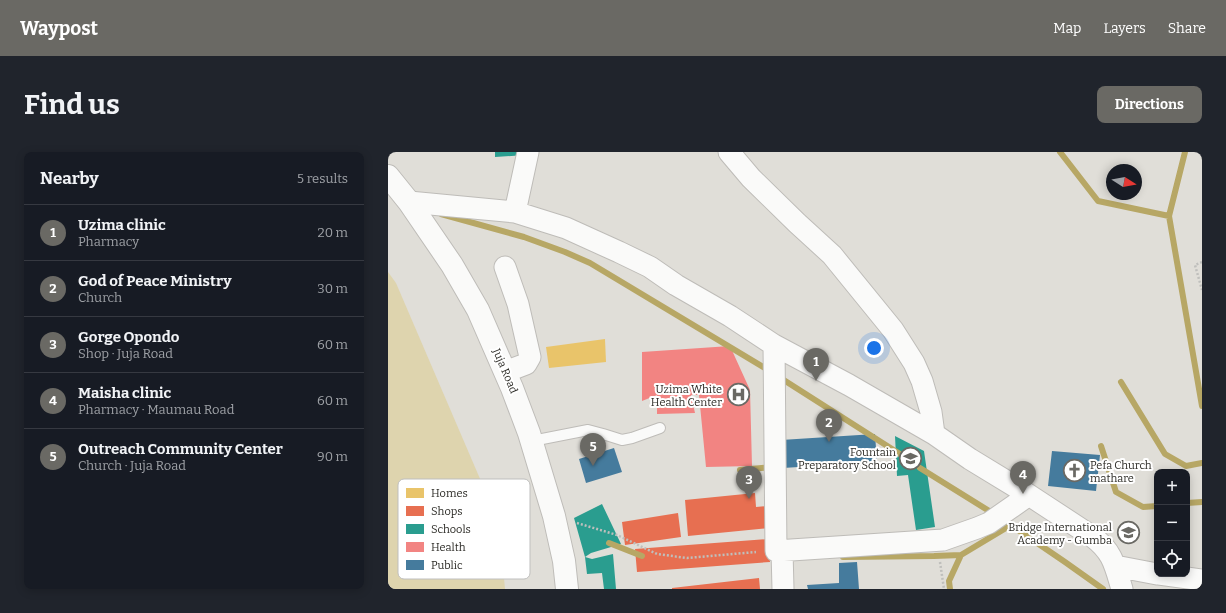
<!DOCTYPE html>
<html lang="en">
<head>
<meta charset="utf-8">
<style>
	body { margin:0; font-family:Bitter,serif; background:#20242c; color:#f1f3f6 }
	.controls { position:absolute; right:12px; bottom:12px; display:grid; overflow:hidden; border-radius:8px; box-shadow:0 2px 10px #0003 }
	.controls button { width:36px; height:36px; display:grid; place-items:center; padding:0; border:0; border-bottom:1px solid #363941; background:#171b24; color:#f1f3f6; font:20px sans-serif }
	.compass { position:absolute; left:718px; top:12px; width:36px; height:36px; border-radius:50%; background:#171b24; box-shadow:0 2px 10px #0003; rotate:101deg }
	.you { position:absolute; left:486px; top:196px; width:14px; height:14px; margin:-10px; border:3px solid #fff; border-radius:50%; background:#1a73e8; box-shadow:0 0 0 6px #1a73e833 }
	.badge { display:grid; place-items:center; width:26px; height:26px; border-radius:50%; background:#6a6964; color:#fff; font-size:13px; font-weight:700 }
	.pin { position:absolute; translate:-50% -33px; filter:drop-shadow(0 1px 2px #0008) }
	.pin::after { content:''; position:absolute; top:21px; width:14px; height:12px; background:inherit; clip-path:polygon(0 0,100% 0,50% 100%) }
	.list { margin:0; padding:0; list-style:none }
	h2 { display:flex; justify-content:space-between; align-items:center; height:52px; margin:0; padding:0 16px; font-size:17px }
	h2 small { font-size:13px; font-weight:400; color:#9ea1a6 }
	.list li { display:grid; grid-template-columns:26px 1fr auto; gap:12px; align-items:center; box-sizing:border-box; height:56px; padding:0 16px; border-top:1px solid #363941 }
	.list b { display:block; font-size:15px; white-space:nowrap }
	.list p { margin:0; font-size:13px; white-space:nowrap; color:#9ea1a6 }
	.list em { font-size:13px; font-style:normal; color:#9ea1a6 }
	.icon { flex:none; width:22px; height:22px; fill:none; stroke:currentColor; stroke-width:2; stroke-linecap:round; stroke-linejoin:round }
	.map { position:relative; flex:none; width:814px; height:437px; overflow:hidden; border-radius:8px }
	header { display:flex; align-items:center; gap:24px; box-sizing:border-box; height:56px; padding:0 20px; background:#6a6964; color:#fff }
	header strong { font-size:19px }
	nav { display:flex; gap:22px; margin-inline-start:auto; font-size:14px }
	.intro { display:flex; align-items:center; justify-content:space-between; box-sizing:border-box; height:96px; padding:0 24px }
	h1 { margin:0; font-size:28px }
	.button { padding:10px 18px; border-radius:8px; background:#6a6964; color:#fff; font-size:14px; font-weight:700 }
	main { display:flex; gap:24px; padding:0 24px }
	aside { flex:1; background:#171b24; border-radius:8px; box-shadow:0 2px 10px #0003 }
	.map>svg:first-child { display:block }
</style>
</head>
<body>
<header>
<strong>Waypost</strong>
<nav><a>Map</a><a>Layers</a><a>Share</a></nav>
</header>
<div class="intro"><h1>Find us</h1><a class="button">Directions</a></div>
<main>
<aside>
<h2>Nearby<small>5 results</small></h2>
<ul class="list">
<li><span class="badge">1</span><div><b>Uzima clinic</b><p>Pharmacy</p></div><em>20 m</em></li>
<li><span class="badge">2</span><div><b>God of Peace Ministry</b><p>Church</p></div><em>30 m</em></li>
<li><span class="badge">3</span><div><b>Gorge Opondo</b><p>Shop · Juja Road</p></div><em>60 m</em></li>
<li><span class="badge">4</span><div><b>Maisha clinic</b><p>Pharmacy · Maumau Road</p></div><em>60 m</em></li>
<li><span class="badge">5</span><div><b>Outreach Community Center</b><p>Church · Juja Road</p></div><em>90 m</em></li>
</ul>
</aside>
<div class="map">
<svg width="814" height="437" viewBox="0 0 814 437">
	<rect width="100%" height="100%" fill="#e0ded8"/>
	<path fill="#ded4ae" d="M0,120l8,11 103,240 6,66h-117z"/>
	<path fill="#e9c46a" d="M217,187l1,23 -57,6 -3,-21z"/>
	<path fill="#e76f51" d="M367,341l1,14 11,-1 2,22 -81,8 -3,-36z
		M290,361l3,24 -56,8 -3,-23z
		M381,387l1,23 -133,10 -2,-23z
		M371,426l1,11h-88v-1z"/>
	<path fill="#2a9d8f" d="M107,0h29l1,3 -30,2z
		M507,284l29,15 11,76 -19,3 -8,-55 -11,1z
		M214,352l19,40 -30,9 -6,4 -11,-39z
		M225,402l3,35h-12l-2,-16 -15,1 -2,-17 7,2z"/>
	<path fill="#f28482" d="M342,194l20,44 2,76 -46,1 -7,-72h-8l4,18 -38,1v-19l-15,6v-49z"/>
	<path fill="#457b9d" d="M487,282l2,28 -94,6 -2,-28z
		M226,296l8,24 -36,11 -7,-24z
		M664,299l48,4 -4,36 -48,-5z
		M469,410l2,27h-51l-1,-4 32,-2v-20z"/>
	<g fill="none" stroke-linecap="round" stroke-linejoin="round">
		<path stroke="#b7a765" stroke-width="6" d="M672,0l38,49 71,15 33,190
			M53,62l83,23 41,15 25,11 180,108
			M781,64l16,-64
			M391,225l124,79
			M733,230l44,72 21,12 16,-3
			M713,294l15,46 27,15 14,-1
			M532,316l74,46
			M352,318l32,-3
			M799,351l15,-1
			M614,367l63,43 38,27
			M221,391l33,13
			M455,405l91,-1 27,-1 50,-30
			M562,437l-1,-8 12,-26"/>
		<defs>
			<path id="lane" d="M144,289l56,-11 15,4 19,6 10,-2 28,-10"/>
			<path id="street" d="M341,0l22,26 46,45 35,32 61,75 21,33 8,18 9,31 3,22
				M21,50l106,10 51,16 53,24 31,15 26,18 54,31 44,29 75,40 85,49 36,25 59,36 64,42c20,15 22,29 29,52
				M127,60l13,-60
				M117,115l13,37 12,53 -4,7 -21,8
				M386,193l2,206 167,-11 34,-12 12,-5 40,-28
				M394,398l1,39
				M727,414l42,8
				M771,422l43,6"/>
			<path id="secondary" d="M0,24l21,26 43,63 26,45 34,78 17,45 25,83 10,45 3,28"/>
		</defs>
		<use href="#lane" stroke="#bebcb8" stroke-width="12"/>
		<use href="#street" stroke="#bebcb8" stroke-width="23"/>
		<use href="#secondary" stroke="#bebcb8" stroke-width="24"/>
		<path stroke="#bfbfbc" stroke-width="2.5" stroke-dasharray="2 2" stroke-linecap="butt" d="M814,110l-7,3 7,25
			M189,371l40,12 40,19 30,4 69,-6
			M552,410l4,27"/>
		<use href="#lane" stroke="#fafaf9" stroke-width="10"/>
		<use href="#street" stroke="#fafaf9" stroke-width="21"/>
		<use href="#secondary" stroke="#fafaf9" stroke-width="22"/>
	</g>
	<defs>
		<symbol id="hospital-ring" viewBox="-11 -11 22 22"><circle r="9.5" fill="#fff" stroke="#6a6964" stroke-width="1.5"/><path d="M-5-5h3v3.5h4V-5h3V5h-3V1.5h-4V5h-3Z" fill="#6a6964"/></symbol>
		<symbol id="school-ring" viewBox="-11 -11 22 22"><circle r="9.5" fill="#fff" stroke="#6a6964" stroke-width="1.5"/><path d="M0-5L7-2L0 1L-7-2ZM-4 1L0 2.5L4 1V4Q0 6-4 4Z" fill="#6a6964"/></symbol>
		<symbol id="church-ring" viewBox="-11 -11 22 22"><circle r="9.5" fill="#fff" stroke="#6a6964" stroke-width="1.5"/><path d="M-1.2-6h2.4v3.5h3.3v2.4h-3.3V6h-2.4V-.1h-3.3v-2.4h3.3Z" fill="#6a6964"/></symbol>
	</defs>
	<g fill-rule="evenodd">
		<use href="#hospital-ring" x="338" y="230" width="25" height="25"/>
		<use href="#school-ring" x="510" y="294" width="25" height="25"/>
		<use href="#church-ring" x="674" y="306" width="25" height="25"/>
		<use href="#school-ring" x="728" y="368" width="25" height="25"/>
	</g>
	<g text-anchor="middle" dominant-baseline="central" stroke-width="4" stroke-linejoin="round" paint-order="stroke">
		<g font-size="11" fill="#2b2a25" stroke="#fff">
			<text transform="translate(117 219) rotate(67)">Juja Road</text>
		</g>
		<g font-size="11" fill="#2b2a25" stroke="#fff" text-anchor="end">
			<text x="334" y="237">Uzima White<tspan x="334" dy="13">Health Center</tspan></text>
			<text x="508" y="300">Fountain<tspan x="508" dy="13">Preparatory School</tspan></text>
			<text x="702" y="313" text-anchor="start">Pefa Church<tspan x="702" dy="13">mathare</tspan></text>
			<text x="724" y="375">Bridge International<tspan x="724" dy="13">Academy - Gumba</tspan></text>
		</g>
	</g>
	<rect x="10" y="327" width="132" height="100" rx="6" fill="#fff" stroke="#bfbfbe" stroke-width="1"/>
	<rect x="18" y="336" width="18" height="10" fill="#e9c46a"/>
	<rect x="18" y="354" width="18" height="10" fill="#e76f51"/>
	<rect x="18" y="372" width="18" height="10" fill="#2a9d8f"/>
	<rect x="18" y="390" width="18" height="10" fill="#f28482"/>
	<rect x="18" y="408" width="18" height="10" fill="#457b9d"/>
	<g font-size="11" fill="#2b2a25">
		<text x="43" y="345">Homes</text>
		<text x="43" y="363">Shops</text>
		<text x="43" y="381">Schools</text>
		<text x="43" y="399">Health</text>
		<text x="43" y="417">Public</text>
	</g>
</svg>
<div class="controls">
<button>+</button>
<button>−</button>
<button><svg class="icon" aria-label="locate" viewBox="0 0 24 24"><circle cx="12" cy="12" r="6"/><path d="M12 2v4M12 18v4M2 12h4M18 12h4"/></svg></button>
</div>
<svg class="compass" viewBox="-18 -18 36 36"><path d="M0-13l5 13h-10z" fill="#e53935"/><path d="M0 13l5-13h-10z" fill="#9ea1a6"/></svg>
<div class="you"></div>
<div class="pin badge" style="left:428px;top:229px">1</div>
<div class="pin badge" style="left:441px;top:290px">2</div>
<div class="pin badge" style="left:361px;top:347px">3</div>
<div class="pin badge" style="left:635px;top:342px">4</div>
<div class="pin badge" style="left:205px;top:314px">5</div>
</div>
</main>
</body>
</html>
